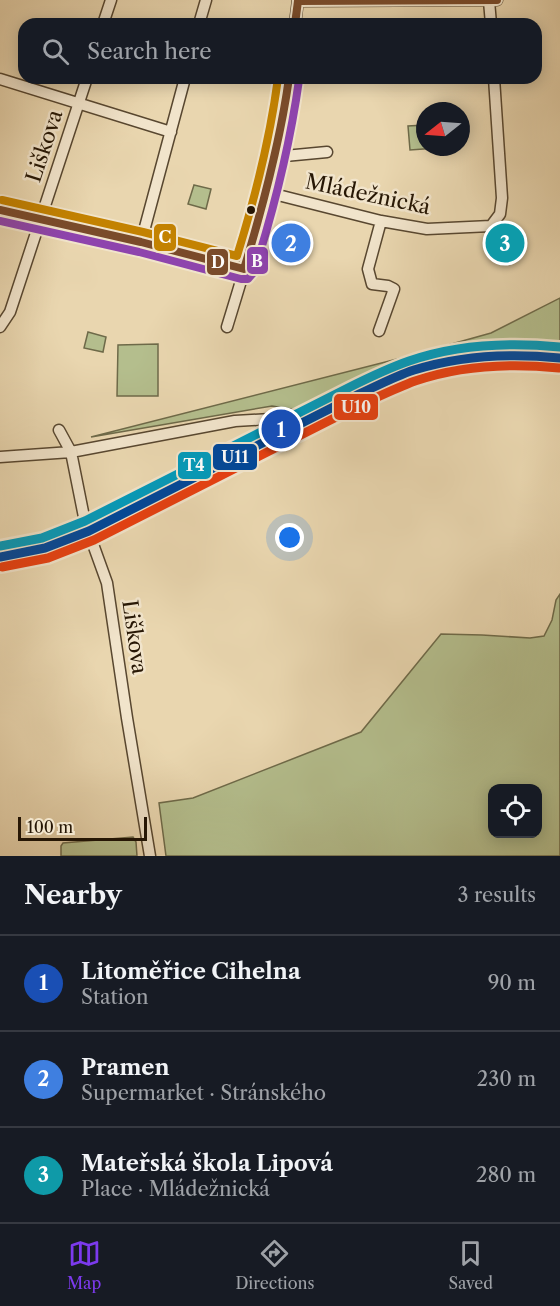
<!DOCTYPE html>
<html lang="en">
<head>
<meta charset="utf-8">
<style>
	body { margin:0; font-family:"Libre Caslon Text",serif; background:#242831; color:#f1f3f6 }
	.controls { position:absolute; right:18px; bottom:18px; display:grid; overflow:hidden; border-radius:12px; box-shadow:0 3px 15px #0003 }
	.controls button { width:54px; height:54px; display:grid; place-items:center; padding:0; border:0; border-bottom:2px solid #363941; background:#171b24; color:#f1f3f6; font:30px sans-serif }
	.compass { position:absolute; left:416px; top:102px; width:54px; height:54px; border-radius:50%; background:#171b24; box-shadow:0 3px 15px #0003; rotate:253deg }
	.scale { position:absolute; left:18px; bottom:15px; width:129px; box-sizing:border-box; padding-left:6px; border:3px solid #271705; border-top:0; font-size:16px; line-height:21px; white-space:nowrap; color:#271705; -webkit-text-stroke:4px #f1e4cb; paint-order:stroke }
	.you { position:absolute; left:290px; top:538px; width:21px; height:21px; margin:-15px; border:4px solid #fff; border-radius:50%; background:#1a73e8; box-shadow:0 0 0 9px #1a73e833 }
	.badge { display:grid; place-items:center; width:39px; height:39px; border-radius:50%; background:#7c3aed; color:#fff; font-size:20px; font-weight:700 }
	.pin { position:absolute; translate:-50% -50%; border:3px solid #fff; box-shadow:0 2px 6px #0006 }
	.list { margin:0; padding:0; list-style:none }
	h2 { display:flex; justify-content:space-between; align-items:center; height:78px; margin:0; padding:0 24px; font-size:26px }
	h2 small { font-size:20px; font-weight:400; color:#9ea1a6 }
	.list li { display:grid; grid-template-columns:39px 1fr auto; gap:18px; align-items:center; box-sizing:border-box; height:96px; padding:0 24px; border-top:2px solid #363941 }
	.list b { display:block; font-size:22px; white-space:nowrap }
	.list p { margin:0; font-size:20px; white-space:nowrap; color:#9ea1a6 }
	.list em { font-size:20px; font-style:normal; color:#9ea1a6 }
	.icon { flex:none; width:33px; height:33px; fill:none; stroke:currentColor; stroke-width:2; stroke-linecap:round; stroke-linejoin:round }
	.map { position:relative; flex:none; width:560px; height:856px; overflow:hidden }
	.search { position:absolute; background:#171b24; box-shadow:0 3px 15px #0003; left:18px; right:18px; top:18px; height:66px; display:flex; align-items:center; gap:15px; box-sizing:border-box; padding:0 21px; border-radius:18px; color:#9ea1a6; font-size:22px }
	.sheet { height:366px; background:#171b24 }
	nav { display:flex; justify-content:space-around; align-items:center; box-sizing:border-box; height:84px; border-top:2px solid #363941; background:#171b24; font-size:16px; color:#9ea1a6 }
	nav a { display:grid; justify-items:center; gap:3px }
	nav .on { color:#7c3aed }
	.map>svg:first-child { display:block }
</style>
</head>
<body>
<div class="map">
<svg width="560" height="856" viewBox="0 0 560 856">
	<rect width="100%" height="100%" fill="#e9d6af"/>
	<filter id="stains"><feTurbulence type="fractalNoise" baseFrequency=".00333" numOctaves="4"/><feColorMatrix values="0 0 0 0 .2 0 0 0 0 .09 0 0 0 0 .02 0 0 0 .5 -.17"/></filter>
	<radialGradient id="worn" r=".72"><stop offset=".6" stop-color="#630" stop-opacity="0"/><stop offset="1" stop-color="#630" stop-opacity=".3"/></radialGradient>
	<path fill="#b4be8d" stroke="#6e6a49" stroke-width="1.5" fill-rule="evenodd" d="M425,125v22h12v1l-27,2 -2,-24z
		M194,185l17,4 -5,20 -18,-5z
		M560,298v53l-54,-3 -40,3 -26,5 -50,16 -81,40 -37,-6 -181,31 314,-80 86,-24z
		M88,332l18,5 -3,15 -19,-4z
		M158,344v52h-41l1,-51z
		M560,594v262h-394l-7,-53 34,-5 168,-66 80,-98 41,1 48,3 14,-2 8,-16 4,-20zM492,788h46v46h-46z
		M133,837l3,5 1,14h-76v-10l2,-3z"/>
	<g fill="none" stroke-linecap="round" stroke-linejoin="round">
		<defs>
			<path id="minor" d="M298,1l199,-1
				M489,1l2,23
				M103,24l8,-24
				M199,24l7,-24
				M295,24l3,-24
				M0,79l171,53
				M274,157l53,-5
				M266,192l115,29 46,8 64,-3 9,-12 2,-16 -8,-120
				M0,210l141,32 103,27
				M141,242l44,-164
				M0,327l10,-15 77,-234
				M227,327c25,-82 51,-164 62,-249
				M379,331l15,-42 -6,-3 -16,-2 -4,-15 13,-48
				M59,430l12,22 14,70 22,61 20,135 23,138
				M0,457l71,-5 164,-31 53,-3"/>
		</defs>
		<use href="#minor" stroke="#584730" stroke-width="13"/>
		<use href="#minor" stroke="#f1e4cb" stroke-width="10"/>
		<defs>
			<path id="bus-1" d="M295,24l3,-23 199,-1
				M0,210l141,32 103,27c19,-63 36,-126 45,-191"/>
			<path id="bus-2" d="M0,221l139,31 102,27h7l6,-7c20,-63 36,-127 45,-192"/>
			<path id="bus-3" d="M2,200l141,32 94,24c18,-58 33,-117 41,-178"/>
		</defs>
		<use href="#bus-1" stroke="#f1e4cb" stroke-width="12"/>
		<use href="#bus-2" stroke="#f1e4cb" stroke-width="12"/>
		<use href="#bus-3" stroke="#f1e4cb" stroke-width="12"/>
		<use href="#bus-1" stroke="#7a4b2a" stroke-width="8"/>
		<use href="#bus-2" stroke="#8e44ad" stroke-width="8"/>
		<use href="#bus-3" stroke="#c38201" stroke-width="8"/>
		<defs>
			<path id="rail-1" d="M0,557l45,-9 44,-17 266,-135c20,-9 38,-19 59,-26 48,-15 96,-17 146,-12"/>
			<path id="rail-2" d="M2,567l46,-9 46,-18 266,-135c18,-8 36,-17 55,-24 47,-16 95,-18 144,-13"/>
			<path id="rail-3" d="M0,546l42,-8 43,-17 265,-134c20,-10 39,-19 59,-26 49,-17 100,-19 151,-14"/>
		</defs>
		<use href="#rail-1" stroke="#f1e4cb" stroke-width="14"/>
		<use href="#rail-2" stroke="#f1e4cb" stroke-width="14"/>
		<use href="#rail-3" stroke="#f1e4cb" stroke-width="14"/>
		<use href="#rail-1" stroke="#00479a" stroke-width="9"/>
		<use href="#rail-2" stroke="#e74011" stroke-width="9"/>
		<use href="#rail-3" stroke="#049aba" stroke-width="9"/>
	</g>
	<circle fill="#271705" stroke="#f1e4cb" stroke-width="2" cx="251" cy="210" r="5"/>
	<g text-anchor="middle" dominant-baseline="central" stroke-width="5" stroke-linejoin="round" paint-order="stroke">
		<g font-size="21" fill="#271705" stroke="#f1e4cb">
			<text transform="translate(44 146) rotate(-72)">Liškova</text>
			<text transform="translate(368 194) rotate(12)">Mládežnická</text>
			<text transform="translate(135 637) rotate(82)">Liškova</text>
		</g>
	</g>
	<g stroke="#f1e4cb" stroke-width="2">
		<rect x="153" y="223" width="24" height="29" rx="6" fill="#c38201"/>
		<rect x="246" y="246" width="23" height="29" rx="6" fill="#8e44ad"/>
		<rect x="206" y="248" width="23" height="28" rx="6" fill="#7a4b2a"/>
		<rect x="333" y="393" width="46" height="28" rx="6" fill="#e74011"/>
		<rect x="212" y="443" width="46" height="28" rx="6" fill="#00479a"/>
		<rect x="177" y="451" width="35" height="29" rx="6" fill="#049aba"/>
	</g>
	<g font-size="16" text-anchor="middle" font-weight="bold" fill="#fff">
		<text x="165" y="243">C</text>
		<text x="257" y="267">B</text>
		<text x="218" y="268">D</text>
		<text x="356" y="413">U10</text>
		<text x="235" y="463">U11</text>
		<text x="194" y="471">T4</text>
	</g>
	<rect width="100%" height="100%" filter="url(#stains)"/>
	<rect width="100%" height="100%" fill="url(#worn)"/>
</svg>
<div class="controls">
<button><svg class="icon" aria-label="locate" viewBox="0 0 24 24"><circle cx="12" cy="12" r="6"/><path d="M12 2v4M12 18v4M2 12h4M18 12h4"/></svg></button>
</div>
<svg class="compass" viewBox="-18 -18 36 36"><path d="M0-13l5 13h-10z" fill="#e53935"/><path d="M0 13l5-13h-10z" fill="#9ea1a6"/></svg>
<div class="scale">100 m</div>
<div class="you"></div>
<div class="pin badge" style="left:281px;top:429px;background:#1a4fb4">1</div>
<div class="pin badge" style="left:291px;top:243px;background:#3f7fe0">2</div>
<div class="pin badge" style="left:505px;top:243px;background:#0f9aa8">3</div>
<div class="search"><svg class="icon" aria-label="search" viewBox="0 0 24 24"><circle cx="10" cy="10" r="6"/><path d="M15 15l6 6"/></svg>Search here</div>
</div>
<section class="sheet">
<h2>Nearby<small>3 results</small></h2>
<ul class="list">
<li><span class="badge" style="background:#1a4fb4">1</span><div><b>Litoměřice Cihelna</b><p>Station</p></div><em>90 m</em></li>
<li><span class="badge" style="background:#3f7fe0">2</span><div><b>Pramen</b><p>Supermarket · Stránského</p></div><em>230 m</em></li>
<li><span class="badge" style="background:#0f9aa8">3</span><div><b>Mateřská škola Lipová</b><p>Place · Mládežnická</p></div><em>280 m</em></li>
</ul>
</section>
<nav>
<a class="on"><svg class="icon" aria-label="map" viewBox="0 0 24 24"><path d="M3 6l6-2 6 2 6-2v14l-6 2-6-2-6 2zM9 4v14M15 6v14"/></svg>Map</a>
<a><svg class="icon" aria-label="directions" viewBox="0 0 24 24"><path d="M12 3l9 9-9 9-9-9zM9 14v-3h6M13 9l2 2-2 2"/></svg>Directions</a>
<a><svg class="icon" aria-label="saved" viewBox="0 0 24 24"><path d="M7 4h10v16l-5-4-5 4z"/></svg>Saved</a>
</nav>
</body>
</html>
